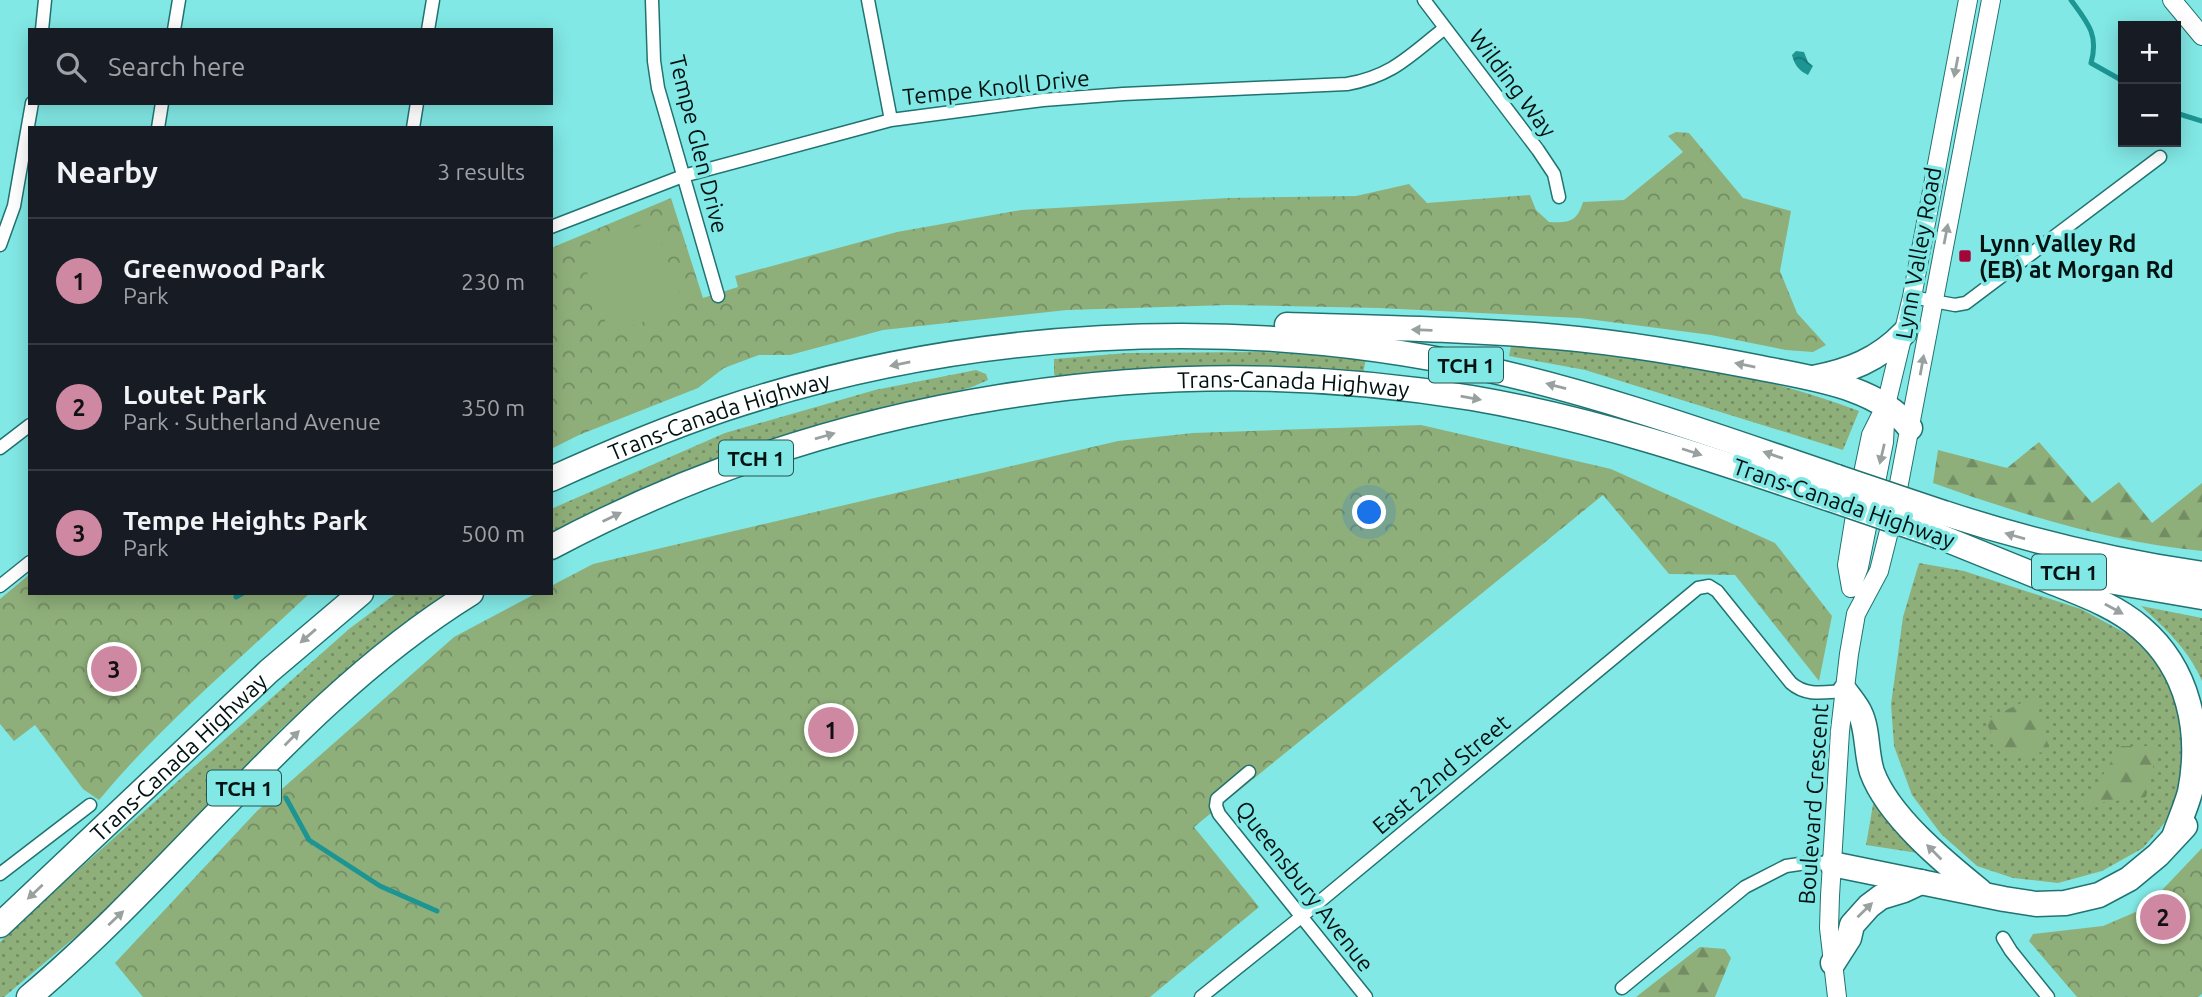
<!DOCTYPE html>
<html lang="en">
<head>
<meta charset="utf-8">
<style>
	body { margin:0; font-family:Ubuntu,sans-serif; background:#20242c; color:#f1f3f6 }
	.controls { position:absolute; right:21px; top:21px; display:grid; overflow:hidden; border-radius:0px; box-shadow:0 4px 18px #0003 }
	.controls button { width:63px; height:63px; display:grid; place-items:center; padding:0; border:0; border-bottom:2px solid #363941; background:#171b24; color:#f1f3f6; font:35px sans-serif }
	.you { position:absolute; left:1370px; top:513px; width:24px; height:24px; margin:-18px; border:5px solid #fff; border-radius:50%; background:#1a73e8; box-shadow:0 0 0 10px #1a73e833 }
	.badge { display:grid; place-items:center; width:46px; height:46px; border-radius:50%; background:#ce88a1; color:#111; font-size:23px; font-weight:700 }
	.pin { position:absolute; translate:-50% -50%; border:4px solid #fff; box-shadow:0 2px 7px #0006 }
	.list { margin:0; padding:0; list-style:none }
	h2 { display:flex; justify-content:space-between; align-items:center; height:91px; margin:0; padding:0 28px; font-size:30px }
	h2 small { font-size:23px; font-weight:400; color:#9ea1a6 }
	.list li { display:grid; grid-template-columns:46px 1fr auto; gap:21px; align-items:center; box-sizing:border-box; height:126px; padding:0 28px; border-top:2px solid #363941 }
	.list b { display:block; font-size:26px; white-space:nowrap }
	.list p { margin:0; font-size:23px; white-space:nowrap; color:#9ea1a6 }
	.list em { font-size:23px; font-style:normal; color:#9ea1a6 }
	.icon { flex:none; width:38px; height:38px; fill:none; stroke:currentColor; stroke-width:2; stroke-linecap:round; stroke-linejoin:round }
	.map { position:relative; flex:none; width:2202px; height:997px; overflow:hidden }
	.search { position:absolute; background:#171b24; box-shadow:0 4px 18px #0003; left:28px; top:28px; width:525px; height:77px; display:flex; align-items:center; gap:18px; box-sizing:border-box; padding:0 24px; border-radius:0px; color:#9ea1a6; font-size:26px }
	.panel { position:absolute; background:#171b24; box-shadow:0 4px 18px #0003; left:28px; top:126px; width:525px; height:469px; border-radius:0px }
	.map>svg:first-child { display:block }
</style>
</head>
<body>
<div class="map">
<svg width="2202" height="997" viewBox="0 0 2202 997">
	<defs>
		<pattern id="grass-dots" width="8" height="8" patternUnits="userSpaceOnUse" patternTransform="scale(1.75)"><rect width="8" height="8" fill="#8faf7a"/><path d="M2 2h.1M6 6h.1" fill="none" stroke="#728d63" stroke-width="1.8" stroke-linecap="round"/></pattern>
		<pattern id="forest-firs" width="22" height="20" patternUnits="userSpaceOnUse" patternTransform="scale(1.75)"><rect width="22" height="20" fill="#8faf7a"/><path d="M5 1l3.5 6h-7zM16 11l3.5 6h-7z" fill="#728d63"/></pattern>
		<pattern id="park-crowns" width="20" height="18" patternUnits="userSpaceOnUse" patternTransform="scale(1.75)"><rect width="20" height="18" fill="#8faf7a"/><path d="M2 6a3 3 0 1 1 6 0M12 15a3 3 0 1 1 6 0" fill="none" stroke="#728d63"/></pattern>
		<pattern id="water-waves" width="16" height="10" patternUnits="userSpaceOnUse" patternTransform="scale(1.75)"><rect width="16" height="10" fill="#1c9593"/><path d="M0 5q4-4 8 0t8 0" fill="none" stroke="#167877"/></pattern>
	</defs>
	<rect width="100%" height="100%" fill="#82e8e5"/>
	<path fill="url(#grass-dots)" d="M1512,341c117,13 237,28 347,70l-16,39 -258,-80 -76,-14z
		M1262,352l104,6 -3,16 -37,-5 -61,-4 -177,9 -28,7 -6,-7v-15l73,-6z
		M976,370l10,4 2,6 -16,7c-142,38 -294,73 -421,148v-26l174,-76 150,-43z
		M1919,563l45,8 117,38 48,26 30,29 18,33 11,40 -3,49 -18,34 -24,28 -41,23 -44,12 -45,-5 -36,-12 -36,-32 -29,-39 -18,-49 -3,-42 6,-43 6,-44z
		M397,593h59l-82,56 -93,80 -106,114 -63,63 -108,91h-4v-55l42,-40 307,-273z
		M2141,606l61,12v63c-13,-31 -37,-53 -61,-75z
		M1874,799l44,54 -52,-8z"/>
	<path fill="url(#forest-firs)" d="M2039,442l53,61 27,-21 33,41 50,-40v68c-92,-9 -182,-37 -269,-68l5,-33 69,18z
		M2034,697l16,54 -47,7 -18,-38z
		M2121,746h37l-12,51 -62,8z
		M1700,947l25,2 6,9 -16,39h-79z"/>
	<path fill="url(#park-crowns)" d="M1676,132l13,1 54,65 48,13 -11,60 17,42 29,32 -13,7 -27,-2 -75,-15 -131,-17 -201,-10 -151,-3 -161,5 -184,20 -93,25h-31l-35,13 -26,20 -119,47 -28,14v-201l120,-50 32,100 35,-11 -3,-11 162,-44 124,-22 207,-12 128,-2 53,-12 18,19 103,-8 6,15 13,12c20,1 28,0 34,-20l41,-2 59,-48 -15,-16z
		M1421,425l190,44 164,74 57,73 -13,65 -84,-106 -66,-1 -66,-79 -409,332 65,80 -109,90h-1007l-28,-34 142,-152 197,-174 83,-44h14v-7l42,-22 525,-123 75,-8z
		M30,574v19h280c-72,68 -148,131 -211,207l-16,-11 -48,-64 -21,16 -14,-17v-125z
		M2202,848v146l-4,3h-121l-48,-56 4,-7 70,-8 42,-18z"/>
	<path fill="#8faf7a" d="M653,221l32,86 -75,27 -32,-86z"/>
	<path fill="url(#water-waves)" d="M1796,51l8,1 4,10 5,4 -5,9c-9,-4 -14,-11 -16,-20z"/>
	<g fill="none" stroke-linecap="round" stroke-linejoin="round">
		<path stroke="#1c9593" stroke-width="5" d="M2071,0c17,23 28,35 20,63l32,18
			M2176,113l26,8
			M236,597l7,-4
			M286,798l23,42 71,46 57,25"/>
		<defs>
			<path id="minor" d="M652,0l2,61 4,27 60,208
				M868,0l23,120
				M1424,0l114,150 16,24 5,23
				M42,30l3,-30
				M174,30l5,-30
				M428,30l5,-30
				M158,128l4,-25
				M413,128l4,-25
				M551,227l132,-51 208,-56 152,-20 80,-6 224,-10c46,-8 63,-29 98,-56
				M0,245l14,-39 18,-103
				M1912,297l43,8 11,-2 194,-146
				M0,448l30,-23
				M0,586l30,-24
				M1249,772l-32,27 -1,7 3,8 147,183
				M0,874l90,-69
				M2003,938l8,13 37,46
				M1622,988l123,-101 41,-21 27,-4 19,2
				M1201,997l100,-80 397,-329 11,-2 8,5 74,92c16,14 34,9 54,8"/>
			<path id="secondary" d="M2172,0l30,36
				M1851,588l8,-21 25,-125 2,-37 26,-108 56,-297
				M1851,588l-4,-23 11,-68 13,-62 12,-24
				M1837,997l-8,-69 1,-32 10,-165 9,-77 7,-40 23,-43 14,-56 98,-515"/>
			<g id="motorway">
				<path d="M1287,325c90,3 180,4 270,12 69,6 136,18 204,31 48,10 117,18 149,60"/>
				<path d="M1813,378c36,-7 65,-18 91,-45"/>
				<path id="s1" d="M551,479c57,-26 114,-50 173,-70 240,-80 510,-95 757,-41 122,27 238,69 356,109"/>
				<path d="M1944,513c85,28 170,48 258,61"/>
				<path d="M1938,536c38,15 76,31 114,46 30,12 64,24 89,46 48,41 61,104 49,164 -4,15 -11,30 -16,45"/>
				<path id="s2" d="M551,547c280,-149 609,-201 921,-149 123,21 240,61 358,101"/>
				<path d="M2050,568l47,11 105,18"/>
				<path d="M1845,691c5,7 12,15 15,22 8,16 6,41 12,59 16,44 72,90 108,119"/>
				<path d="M1832,864l172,35 32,5 29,-1 34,-8 30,-16 29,-24 27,-29"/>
				<path id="s3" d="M0,925l269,-254 92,-78"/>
				<path d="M1833,963l16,-25 3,-13 17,-19 12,-9 23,-7 17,-8"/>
				<path d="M29,997c152,-128 272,-299 442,-404"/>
			</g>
		</defs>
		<use href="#minor" stroke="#207371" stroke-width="15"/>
		<use href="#secondary" stroke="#207371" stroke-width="20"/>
		<use href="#motorway" stroke="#207371" stroke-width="27"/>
		<use href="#minor" stroke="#fff" stroke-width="12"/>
		<use href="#secondary" stroke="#fff" stroke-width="18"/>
		<use href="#motorway" stroke="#fff" stroke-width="24"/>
		<defs>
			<path id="motorway-bridge" d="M1837,477l107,36
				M1830,499l108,37"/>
		</defs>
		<use href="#motorway-bridge" stroke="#207371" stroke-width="27" stroke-linecap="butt"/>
		<use href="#motorway-bridge" stroke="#fff" stroke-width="24"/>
	</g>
	<defs><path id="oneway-solid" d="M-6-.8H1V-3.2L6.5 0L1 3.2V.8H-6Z" transform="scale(1.75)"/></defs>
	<g fill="#99a1a0">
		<use href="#oneway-solid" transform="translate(1956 67) rotate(101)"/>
		<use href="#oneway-solid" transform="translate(1946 234) rotate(-79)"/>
		<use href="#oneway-solid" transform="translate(1422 330) rotate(-178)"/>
		<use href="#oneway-solid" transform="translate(900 364) rotate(169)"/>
		<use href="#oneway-solid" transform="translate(1745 365) rotate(-169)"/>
		<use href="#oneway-solid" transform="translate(1922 365) rotate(-80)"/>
		<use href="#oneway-solid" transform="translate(1556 386) rotate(-165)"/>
		<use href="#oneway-solid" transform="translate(1471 398) rotate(10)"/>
		<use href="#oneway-solid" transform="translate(825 436) rotate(-16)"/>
		<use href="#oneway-solid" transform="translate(1692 452) rotate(18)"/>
		<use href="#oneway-solid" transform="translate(1882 454) rotate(103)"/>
		<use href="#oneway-solid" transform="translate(1773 455) rotate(-161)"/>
		<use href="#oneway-solid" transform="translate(612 517) rotate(-26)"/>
		<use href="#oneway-solid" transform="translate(2015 536) rotate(-164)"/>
		<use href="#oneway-solid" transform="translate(2114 609) rotate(29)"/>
		<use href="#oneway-solid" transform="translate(308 636) rotate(139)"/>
		<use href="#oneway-solid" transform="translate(292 738) rotate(-45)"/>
		<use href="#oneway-solid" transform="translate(1934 852) rotate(-135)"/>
		<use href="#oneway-solid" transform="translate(35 892) rotate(137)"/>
		<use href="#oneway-solid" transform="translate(1865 910) rotate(-44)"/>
		<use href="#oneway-solid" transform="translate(116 918) rotate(-43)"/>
	</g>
	<rect fill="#a30539" stroke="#82e8e5" stroke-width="2.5" x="1958" y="249" width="14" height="14" rx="3.5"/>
	<g text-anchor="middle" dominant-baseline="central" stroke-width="7" stroke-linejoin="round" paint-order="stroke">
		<g fill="#82e8e5" stroke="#275351" stroke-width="2">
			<rect x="1429" y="347.5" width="74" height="35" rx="5"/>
			<rect x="719" y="440.5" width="74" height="35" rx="5"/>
			<rect x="2032" y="554.5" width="74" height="35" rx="5"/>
			<rect x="207" y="770.5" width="74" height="35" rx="5"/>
		</g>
		<g font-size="21" font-weight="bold" fill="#001312">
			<text x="1466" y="365">TCH 1</text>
			<text x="756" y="458">TCH 1</text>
			<text x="2069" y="572">TCH 1</text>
			<text x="244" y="788">TCH 1</text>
		</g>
		<g font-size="23" fill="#001312" stroke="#82e8e5">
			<text transform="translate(1513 83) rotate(53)">Wilding Way</text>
			<text transform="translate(996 87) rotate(-6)">Tempe Knoll Drive</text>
			<text transform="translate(699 144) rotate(76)">Tempe Glen Drive</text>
			<text transform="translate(1918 253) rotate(-80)">Lynn Valley Road</text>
			<text stroke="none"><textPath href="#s2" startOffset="770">Trans-Canada Highway</textPath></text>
			<text stroke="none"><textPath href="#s1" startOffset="180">Trans-Canada Highway</textPath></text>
			<text transform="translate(1844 503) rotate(19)">Trans-Canada Highway</text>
			<text stroke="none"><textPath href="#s3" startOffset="245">Trans-Canada Highway</textPath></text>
			<text transform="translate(1441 774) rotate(-40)">East 22nd Street</text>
			<text transform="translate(1813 804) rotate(-86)">Boulevard Crescent</text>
			<text transform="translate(1305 886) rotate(52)">Queensbury Avenue</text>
		</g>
		<g font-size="23" font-weight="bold" fill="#001312" stroke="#82e8e5" text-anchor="start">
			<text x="1979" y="243">Lynn Valley Rd<tspan x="1979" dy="26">(EB) at Morgan Rd</tspan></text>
		</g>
	</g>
</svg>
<div class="controls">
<button>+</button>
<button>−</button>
</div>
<div class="you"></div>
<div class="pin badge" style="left:831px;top:730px">1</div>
<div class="pin badge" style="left:2163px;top:917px">2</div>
<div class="pin badge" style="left:114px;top:669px">3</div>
<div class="search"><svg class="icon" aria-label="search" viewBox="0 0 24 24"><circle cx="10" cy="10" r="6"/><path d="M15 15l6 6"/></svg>Search here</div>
<section class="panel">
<h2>Nearby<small>3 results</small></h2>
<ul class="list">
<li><span class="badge">1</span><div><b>Greenwood Park</b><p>Park</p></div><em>230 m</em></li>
<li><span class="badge">2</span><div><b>Loutet Park</b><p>Park · Sutherland Avenue</p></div><em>350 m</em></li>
<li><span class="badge">3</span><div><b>Tempe Heights Park</b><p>Park</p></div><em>500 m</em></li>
</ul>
</section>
</div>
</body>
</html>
